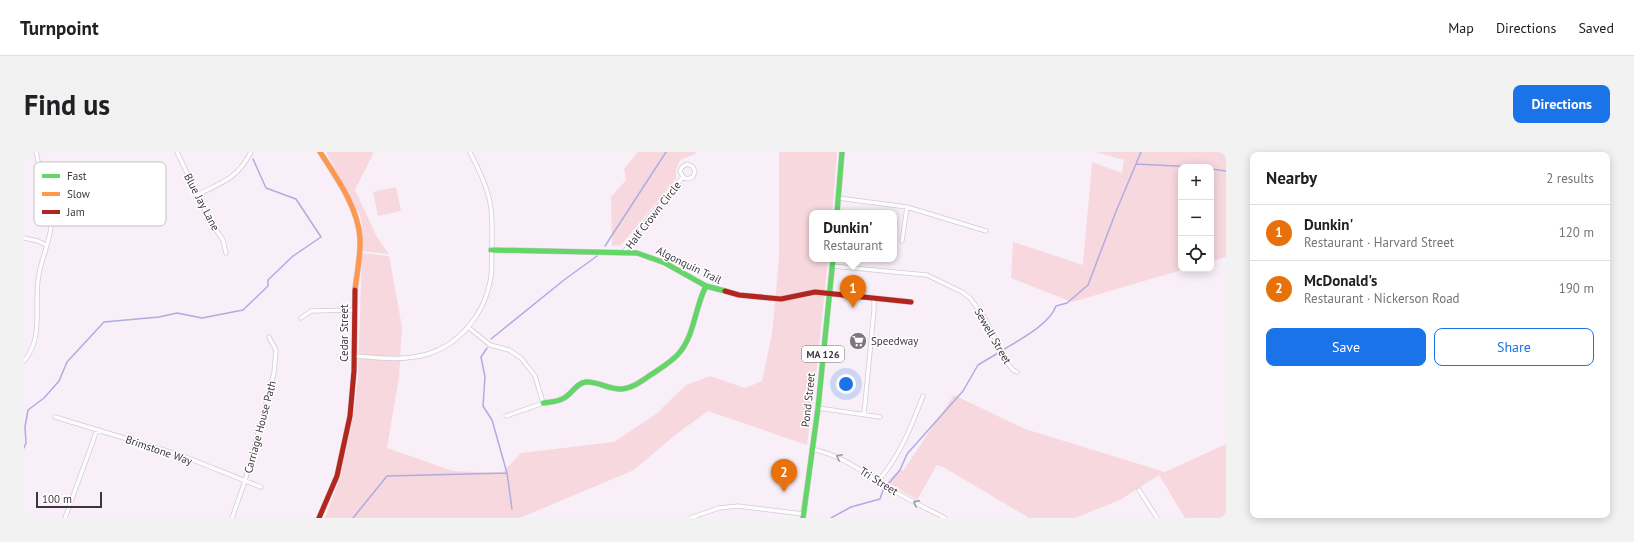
<!DOCTYPE html>
<html lang="en">
<head>
<meta charset="utf-8">
<style>
	body { margin:0; font-family:"PT Sans",sans-serif; background:#f2f2f2; color:#202124 }
	.controls { position:absolute; right:12px; top:12px; display:grid; overflow:hidden; border-radius:8px; box-shadow:0 2px 10px #0003 }
	.controls button { width:36px; height:36px; display:grid; place-items:center; padding:0; border:0; border-bottom:1px solid #e0e0e0; background:#fff; color:#202124; font:20px sans-serif }
	.scale { position:absolute; left:12px; bottom:10px; width:66px; box-sizing:border-box; padding-left:4px; border:2px solid #3e353e; border-top:0; font-size:11px; line-height:14px; white-space:nowrap; color:#3e353e; -webkit-text-stroke:3px #fff; paint-order:stroke }
	.you { position:absolute; left:822px; top:232px; width:14px; height:14px; margin:-10px; border:3px solid #fff; border-radius:50%; background:#1a73e8; box-shadow:0 0 0 6px #1a73e833 }
	.badge { display:grid; place-items:center; width:26px; height:26px; border-radius:50%; background:#1a73e8; color:#fff; font-size:13px; font-weight:700 }
	.pin { position:absolute; translate:-50% -33px; filter:drop-shadow(0 1px 2px #0008) }
	.pin::after { content:''; position:absolute; top:21px; width:14px; height:12px; background:inherit; clip-path:polygon(0 0,100% 0,50% 100%) }
	.popup { position:absolute; left:785px; top:58px; width:88px; height:52px; box-sizing:border-box; display:grid; place-content:center; border-radius:8px; background:#fff; filter:drop-shadow(0 1px 3px #0005); font-size:13px; white-space:nowrap; color:#757577 }
	.popup b { font-size:15px; color:#202124 }
	.popup::after { content:''; position:absolute; left:50%; top:100%; margin-left:-8px; border:8px solid transparent; border-top-color:#fff }
	.list { margin:0; padding:0; list-style:none }
	h2 { display:flex; justify-content:space-between; align-items:center; height:52px; margin:0; padding:0 16px; font-size:17px }
	h2 small { font-size:13px; font-weight:400; color:#757577 }
	.list li { display:grid; grid-template-columns:26px 1fr auto; gap:12px; align-items:center; box-sizing:border-box; height:56px; padding:0 16px; border-top:1px solid #e0e0e0 }
	.list b { display:block; font-size:15px; white-space:nowrap }
	.list p { margin:0; font-size:13px; white-space:nowrap; color:#757577 }
	.list em { font-size:13px; font-style:normal; color:#757577 }
	.actions { display:flex; gap:8px; padding:12px 16px }
	.actions a { flex:1; padding:9px 0; border:1px solid #1a73e8; border-radius:8px; text-align:center; font-size:14px; color:#1a73e8 }
	.actions .main { background:#1a73e8; color:#fff }
	.icon { flex:none; width:22px; height:22px; fill:none; stroke:currentColor; stroke-width:2; stroke-linecap:round; stroke-linejoin:round }
	.map { position:relative; flex:none; width:1202px; height:366px; overflow:hidden; border-radius:8px }
	header { display:flex; align-items:center; gap:24px; box-sizing:border-box; height:56px; padding:0 20px; background:#fff; border-bottom:1px solid #e0e0e0 }
	header strong { font-size:19px }
	nav { display:flex; gap:22px; margin-inline-start:auto; font-size:14px }
	.intro { display:flex; align-items:center; justify-content:space-between; box-sizing:border-box; height:96px; padding:0 24px }
	h1 { margin:0; font-size:28px }
	.button { padding:10px 18px; border-radius:8px; background:#1a73e8; color:#fff; font-size:14px; font-weight:700 }
	main { display:flex; gap:24px; padding:0 24px }
	aside { flex:1; background:#fff; border-radius:8px; box-shadow:0 2px 10px #0003 }
	.map>svg:first-child { display:block }
</style>
</head>
<body>
<header>
<strong>Turnpoint</strong>
<nav><a>Map</a><a>Directions</a><a>Saved</a></nav>
</header>
<div class="intro"><h1>Find us</h1><a class="button">Directions</a></div>
<main>
<div class="map">
<svg width="1202" height="366" viewBox="0 0 1202 366">
	<rect width="100%" height="100%" fill="#f9eff8"/>
	<path fill="#f7d8de" d="M302,0h46l1,2 -18,36 22,47 12,17 -27,-3v-26l-2,-10z
		M614,0h58l-1,2 -15,6 -4,10v9l-55,66 -9,1 -1,-49 15,-17 -2,-11z
		M755,0h58l-5,61h-20v46h16l-14,134 -7,52 -99,-34 -33,24 -41,35 -114,48h-195l15,-40 14,-66 4,-35 4,-124 27,3 13,71 -3,50 -12,71 66,23 49,2 19,-20 93,-11 42,-28 30,-29 24,-9 35,12 17,-7 10,-47 7,-74z
		M1071,0h131v105l-15,4v-94h-30v102h4l-113,33 -61,-24 2,-36 70,23 9,-103 30,11 2,-13z
		M372,35l5,24 -23,5 -5,-24z
		M930,243l71,34 140,43 61,-28v74h-41l-26,-43 -39,25 -45,18h-46l-84,-50 -8,-3 -20,35 -30,-18 13,-13 3,2z"/>
	<g fill="none" stroke-linecap="round" stroke-linejoin="round">
		<path stroke="#aface1" stroke-width="1.5" d="M1112,12l5,-12
			M1187,17l15,2
			M581,94l61,-94
			M467,187l73,-59 33,-24
			M463,196l-6,9 4,20 -2,29 9,14 15,53 5,36
			M979,198c16,-10 47,-26 53,-44l11,-3 21,-18 29,-76 19,-45 60,3
			M0,296l2,-5 -1,-16 3,-17 16,-12 15,-17 8,-19 37,-40 55,-5 18,-4 25,5 41,-8 25,-24v-6l25,-24 28,-19 -25,-38 -30,-11 -13,-29
			M329,366l34,-42 120,-3
			M807,366l20,-11 29,-8 3,-9 17,-20 7,-16 56,-63 15,-26 20,-12"/>
		<defs>
			<path id="street" d="M153,0l32,67 14,21 3,13
				M173,43c26,-13 40,-16 54,-43
				M814,46l69,9 79,24
				M0,86l14,3 8,4
				M878,89l5,-34
				M600,100l26,-36 33,-39 4,2 6,-2 2,-6 -3,-5 -5,-2 -5,3 -2,4 3,6
				M808,114l95,9 35,17 8,6 16,22 19,40 8,10 4,2
				M277,166l10,-7 43,-1
				M444,175l22,18 19,5 12,8 14,18 8,27 -37,13
				M331,204c24,2 49,5 73,-2 32,-10 56,-40 62,-72 3,-12 1,-25 2,-37 0,-18 1,-37 -5,-54 -4,-14 -11,-26 -17,-39
				M0,209c21,-24 9,-59 15,-87 3,-16 10,-31 12,-47v-9l-15,-66
				M794,256l62,9
				M840,262l10,-104v-10l-2,-3
				M31,265l128,39 78,31
				M788,297c31,7 49,22 76,38 18,12 38,21 57,31
				M854,329c22,-25 33,-54 45,-85
				M1115,338l18,28
				M41,366l32,-88
				M208,366l13,-37 29,-108 2,-23 -7,-13
				M666,366l29,-10 19,-2 65,8"/>
			<path id="fast" d="M813,61l5,-61
				M467,98l146,3 28,10 41,23 19,5
				M519,251c7,-1 15,-1 21,-5 8,-4 12,-15 22,-16 12,-1 23,8 36,7 11,-1 20,-8 30,-15 9,-6 21,-13 28,-22 15,-19 15,-45 26,-66
				M779,366l15,-110 15,-149"/>
			<path id="slow" d="M296,0c16,25 38,55 40,86 1,17 -3,34 -5,52"/>
			<path id="jam" d="M701,139l14,4 42,4 34,-7 96,10
				M295,366l18,-42 13,-60 4,-45 1,-81"/>
		</defs>
		<use href="#street" stroke="#d3cad3" stroke-width="5"/>
		<use href="#fast" stroke="#d3cad3" stroke-width="6"/>
		<use href="#slow" stroke="#d3cad3" stroke-width="6"/>
		<use href="#jam" stroke="#d3cad3" stroke-width="6"/>
		<use href="#street" stroke="#fefdfe" stroke-width="3.5"/>
		<use href="#fast" stroke="#63d668" stroke-width="5"/>
		<use href="#slow" stroke="#ff974d" stroke-width="5"/>
		<use href="#jam" stroke="#b3261e" stroke-width="5"/>
	</g>
	<defs><path id="oneway-chevron" d="M-2-3.5L2.5 0L-2 3.5" fill="none" stroke-width="1.6" stroke-linecap="round" stroke-linejoin="round"/></defs>
	<g stroke="#9e999e">
		<use href="#oneway-chevron" transform="translate(815 305) rotate(-154)"/>
		<use href="#oneway-chevron" transform="translate(892 351) rotate(-153)"/>
	</g>
	<defs>
		<symbol id="supermarket-disc" viewBox="-11 -11 22 22"><circle r="9.5" fill="#7f767f" stroke="#fff"/><path d="M-6-5.5h2.5l.6 2H6L4.5 2H-2.5L-4.4-4H-6ZM-1.5 3.2a1.3 1.3 0 1 0 .1 0ZM3 3.2a1.3 1.3 0 1 0 .1 0Z" fill="#fff"/></symbol>
	</defs>
	<g fill-rule="evenodd">
		<use href="#supermarket-disc" x="824" y="179" width="20" height="20"/>
	</g>
	<g text-anchor="middle" dominant-baseline="central" stroke-width="3" stroke-linejoin="round" paint-order="stroke">
		<rect fill="#fff" stroke="#787278" stroke-width="1" x="778" y="194" width="42" height="16" rx="3"/>
		<g font-size="10" font-weight="bold" fill="#3e353e">
			<text x="799" y="202">MA 126</text>
		</g>
		<g font-size="11" fill="#3e353e" stroke="#fff">
			<text transform="translate(178 50) rotate(62)">Blue Jay Lane</text>
			<text transform="translate(629 63) rotate(-52)">Half Crown Circle</text>
			<text transform="translate(665 113) rotate(26)">Algonquin Trail</text>
			<text transform="translate(320 181) rotate(-90)">Cedar Street</text>
			<text transform="translate(969 184) rotate(60)">Sewell Street</text>
			<text transform="translate(784 248) rotate(-84)">Pond Street</text>
			<text transform="translate(236 275) rotate(-75)">Carriage House Path</text>
			<text transform="translate(135 298) rotate(19)">Brimstone Way</text>
			<text transform="translate(855 329) rotate(32)">Tri Street</text>
		</g>
		<g font-size="11" fill="#3e353e" stroke="#fff" text-anchor="start">
			<text x="847" y="189">Speedway</text>
		</g>
	</g>
	<rect x="10" y="10" width="132" height="64" rx="6" fill="#fff" stroke="#c5c2c5" stroke-width="1"/>
	<rect x="18" y="22" width="18" height="4" fill="#63d668"/>
	<rect x="18" y="40" width="18" height="4" fill="#ff974d"/>
	<rect x="18" y="58" width="18" height="4" fill="#b3261e"/>
	<g font-size="11" fill="#3e353e">
		<text x="43" y="28">Fast</text>
		<text x="43" y="46">Slow</text>
		<text x="43" y="64">Jam</text>
	</g>
</svg>
<div class="controls">
<button>+</button>
<button>−</button>
<button><svg class="icon" aria-label="locate" viewBox="0 0 24 24"><circle cx="12" cy="12" r="6"/><path d="M12 2v4M12 18v4M2 12h4M18 12h4"/></svg></button>
</div>
<div class="scale">100 m</div>
<div class="you"></div>
<div class="pin badge" style="left:829px;top:156px;background:#e8710a">1</div>
<div class="popup"><b>Dunkin'</b>Restaurant</div>
<div class="pin badge" style="left:760px;top:340px;background:#e8710a">2</div>
</div>
<aside>
<h2>Nearby<small>2 results</small></h2>
<ul class="list">
<li><span class="badge" style="background:#e8710a">1</span><div><b>Dunkin'</b><p>Restaurant · Harvard Street</p></div><em>120 m</em></li>
<li><span class="badge" style="background:#e8710a">2</span><div><b>McDonald's</b><p>Restaurant · Nickerson Road</p></div><em>190 m</em></li>
</ul>
<div class="actions"><a class="main">Save</a><a>Share</a></div>
</aside>
</main>
</body>
</html>
